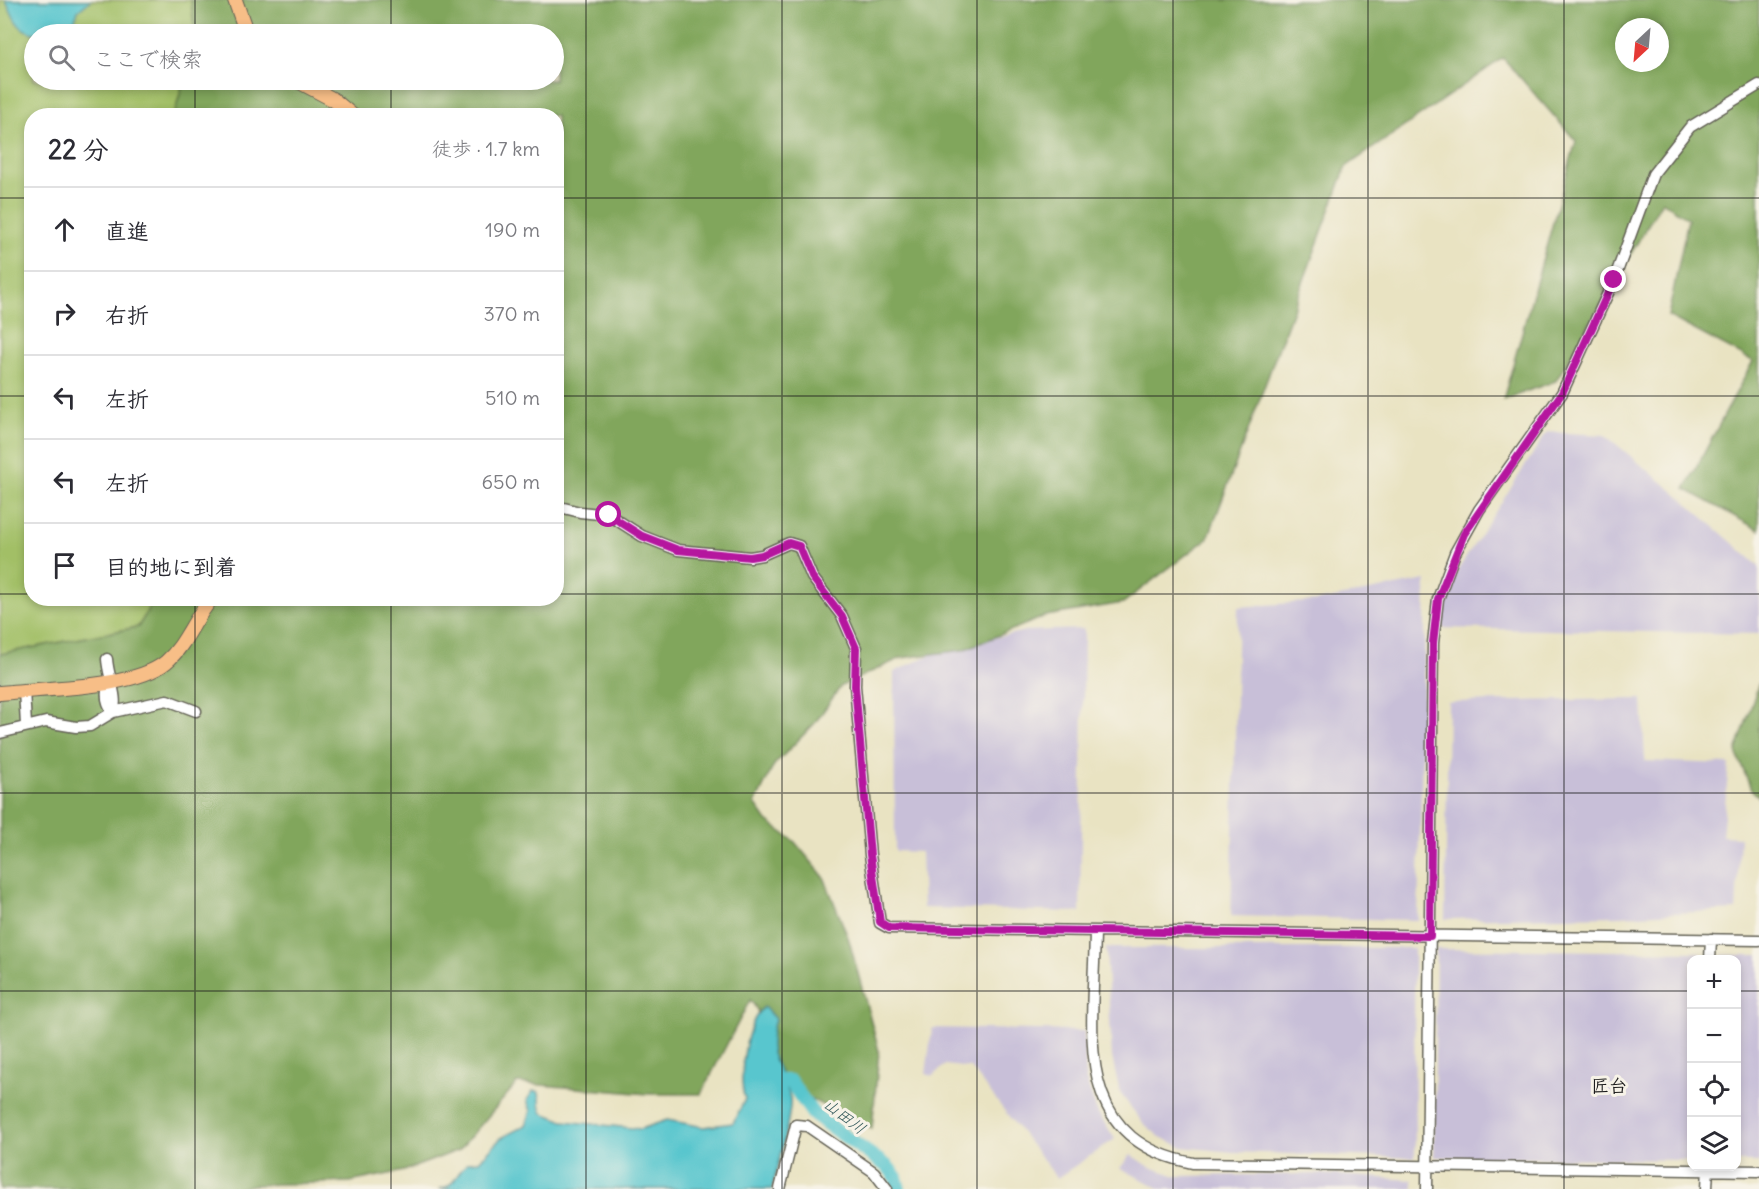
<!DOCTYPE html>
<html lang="ja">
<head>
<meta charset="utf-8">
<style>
	body { margin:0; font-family:Delius,"Klee One",sans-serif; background:#f7f7f7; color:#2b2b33 }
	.controls { position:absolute; right:18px; bottom:18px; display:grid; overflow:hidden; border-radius:12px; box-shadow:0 3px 9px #0003 }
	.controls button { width:54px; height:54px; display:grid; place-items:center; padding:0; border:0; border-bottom:2px solid #e1e1e2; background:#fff; color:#2b2b33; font:30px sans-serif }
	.compass { position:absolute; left:1615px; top:18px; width:54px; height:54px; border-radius:50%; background:#fff; box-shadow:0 3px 9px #0003; rotate:206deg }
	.stop { position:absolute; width:18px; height:18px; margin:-14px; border:4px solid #b5179e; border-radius:50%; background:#fff }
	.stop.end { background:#b5179e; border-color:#fff; box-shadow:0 2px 6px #0008 }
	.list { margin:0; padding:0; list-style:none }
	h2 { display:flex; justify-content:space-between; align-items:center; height:78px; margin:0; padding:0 24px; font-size:26px }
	h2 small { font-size:20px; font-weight:400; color:#7c7c81 }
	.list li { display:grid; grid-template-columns:39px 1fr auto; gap:18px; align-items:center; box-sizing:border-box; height:84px; padding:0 24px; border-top:2px solid #e1e1e2 }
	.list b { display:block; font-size:22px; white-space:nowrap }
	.list em { font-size:20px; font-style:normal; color:#7c7c81 }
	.icon { flex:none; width:33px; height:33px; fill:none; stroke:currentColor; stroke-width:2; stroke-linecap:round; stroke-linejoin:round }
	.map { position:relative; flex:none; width:1759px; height:1189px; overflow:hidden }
	.search { position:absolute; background:#fff; box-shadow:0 3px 9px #0003; left:24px; top:24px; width:540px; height:66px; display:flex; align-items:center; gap:15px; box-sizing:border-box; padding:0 21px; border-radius:33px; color:#7c7c81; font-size:22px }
	.panel { position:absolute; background:#fff; box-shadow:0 3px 9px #0003; left:24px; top:108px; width:540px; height:498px; border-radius:24px }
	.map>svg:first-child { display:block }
</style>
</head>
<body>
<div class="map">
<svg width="1759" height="1189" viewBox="0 0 1759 1189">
	<rect width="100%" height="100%" fill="#f7f3e8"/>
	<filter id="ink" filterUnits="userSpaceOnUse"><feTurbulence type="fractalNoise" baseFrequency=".0167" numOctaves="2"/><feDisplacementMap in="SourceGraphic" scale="12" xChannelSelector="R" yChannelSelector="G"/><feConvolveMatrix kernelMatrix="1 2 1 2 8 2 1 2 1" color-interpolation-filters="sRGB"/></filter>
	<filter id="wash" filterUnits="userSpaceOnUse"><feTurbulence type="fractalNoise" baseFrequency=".008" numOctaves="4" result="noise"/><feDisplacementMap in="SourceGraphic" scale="24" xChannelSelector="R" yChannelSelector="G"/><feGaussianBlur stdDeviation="1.35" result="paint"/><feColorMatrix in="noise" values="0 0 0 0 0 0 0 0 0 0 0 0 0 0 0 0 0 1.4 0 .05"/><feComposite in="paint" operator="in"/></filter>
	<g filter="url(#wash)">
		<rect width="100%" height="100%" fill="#e9e3c2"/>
		<path fill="#c8bfd8" d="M1547,432l58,3 68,56 86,75v68l-319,-6 4,-29 17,-34z
			M1426,580l-8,340 -187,-4 7,-309 80,-6z
			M1084,629l-4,283 -157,-4 -2,-56 -26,-1 -1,-179 47,-22 84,-19z
			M1642,699l3,62 84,3 -7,72 18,1 -4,73 -117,6 -174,3 3,-217z
			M1106,948h308l1,210 -181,-6 -52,-5 -22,-10 -17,-14 -23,-30 -8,-36z
			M1436,949l264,3v7l-8,1 -1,200 -257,-3z
			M1722,955h37v207h-22l-1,-202 -14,-1z
			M932,1028l152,3 2,49 11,32 18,27 -58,39 -86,-110 -26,-3 -12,11 -7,-2z
			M1131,1155l19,12 26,9 145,-2 92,6v9h-252l-41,-21z"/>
		<path fill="#a2bf66" stroke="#5f6e41" stroke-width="1.5" d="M0,0h191l4,34h-161v46h150l-10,35 -142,1v482l123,1 -17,28 -138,27z"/>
		<path fill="#81a65b" stroke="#4e613c" stroke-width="1.5" fill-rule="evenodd" d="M191,0h1568v530l-74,-41 68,-128 -85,-45 20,-97 -26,-18 -106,180 -53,19 73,-259 -73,-83 -157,109 -138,371 -85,65 -77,13 -83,34 -62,8 -60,28 -26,37 -41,42 -19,39 12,17 27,20 30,36 25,63 30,111 -7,78c-34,-16 -91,-39 -110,-74 -9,-18 9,-31 -12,-55l-49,94h-53l-131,-11 -58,67 -55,21 -54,11 -97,3 -16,4h-237v-535l138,-27 17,-28 401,-1v-482l-382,-1 10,-35h370v-46h-359zM1624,27h36v36h-36z
			M1759,683v114l-8,-8 -15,-37z"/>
		<path fill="#59c6ce" stroke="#3a7175" stroke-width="1.5" d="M5,0h86l-13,11 -9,23c-16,0 -39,4 -50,-9 -7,-7 -8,-17 -14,-25z
			M764,1007l11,12c-12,44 6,42 15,79 3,13 -14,74 -18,91h-333c18,-3 17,-17 29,-27l11,-1 22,-23 25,-13 5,-14 -4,-11 6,-9h5c4,7 0,14 5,22l21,8 77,8 26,-9 37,7 29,-4 12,-24c-8,-19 1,-80 19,-92z"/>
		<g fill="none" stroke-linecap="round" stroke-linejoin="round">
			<path stroke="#59c6ce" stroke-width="14" d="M767,1081h23l23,33 75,53 8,10 3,12"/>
		</g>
	</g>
	<g filter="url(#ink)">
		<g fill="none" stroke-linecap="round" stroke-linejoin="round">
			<defs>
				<path id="minor" d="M556,506l24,6 29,3 33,21 36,14 72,7 12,-2 27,-12 10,3 13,31 30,39 14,32 -1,38 15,169 10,68 9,5 870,12
					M107,659c1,18 12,39 6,53
					M109,682c-4,11 -3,21 4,30
					M24,690l2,35
					M0,733l46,-11 30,5 14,-1 23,-14 54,-12 29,11
					M1095,931c-1,97 -27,209 98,232l566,8
					M1710,960l1,-21
					M780,1189l16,-64 11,1 67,46 13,17
					M1427,1189l6,-546 5,-44 17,-46 24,-43 83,-117 52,-113 39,-106 37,-47 69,-42
					M1707,1189l1,-23"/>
				<path id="major" d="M235,0l12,34
					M296,80l38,20 19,16
					M0,693c43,-5 134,-4 166,-31 20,-17 28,-44 46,-64"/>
			</defs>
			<use href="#minor" stroke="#646256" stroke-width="13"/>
			<use href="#major" stroke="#646256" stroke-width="16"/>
			<use href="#minor" stroke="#fff" stroke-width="10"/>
			<use href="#major" stroke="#f7be87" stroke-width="14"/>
		</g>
	</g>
	<g fill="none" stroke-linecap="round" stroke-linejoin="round" filter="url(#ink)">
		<path stroke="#b5179e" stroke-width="8" d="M609,515l33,21 36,14 72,7 12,-2 27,-12 10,3 13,31 30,39 14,32 -1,38 15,169 10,67 9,6 541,8 3,-293 5,-44 26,-65 98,-141 52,-113"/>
	</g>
	<path fill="none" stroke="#1c1c1c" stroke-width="1.5" stroke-opacity="0.55" d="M195,0v34M391,0v34M586,0v1189M782,0v1189M977,0v1189M1173,0v1189M1368,0v1189M1564,0v1189M195,80v36M391,80v36M0,198h32M556,198h1203M0,396h32M556,396h1203M0,594h32M556,594h1203M195,598v591M391,598v591M0,793h1759M0,991h1692M1736,991h23"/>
	<g text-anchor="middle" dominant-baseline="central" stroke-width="6" stroke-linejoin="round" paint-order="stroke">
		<g font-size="16" font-style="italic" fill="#31585a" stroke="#f7f3e8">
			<text transform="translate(845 1116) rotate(37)">山田川</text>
		</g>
		<g font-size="18" font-weight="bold" fill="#1c1c1c" stroke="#f7f3e8">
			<text x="1609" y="1085">匠台</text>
		</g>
	</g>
</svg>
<div class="controls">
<button>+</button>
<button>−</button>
<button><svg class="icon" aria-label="locate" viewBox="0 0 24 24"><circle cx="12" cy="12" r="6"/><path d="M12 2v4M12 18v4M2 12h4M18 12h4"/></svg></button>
<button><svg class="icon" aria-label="layers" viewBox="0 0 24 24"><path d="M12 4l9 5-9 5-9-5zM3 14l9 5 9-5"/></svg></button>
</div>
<svg class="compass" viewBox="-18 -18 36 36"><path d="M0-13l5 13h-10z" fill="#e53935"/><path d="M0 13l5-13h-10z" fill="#7c7c81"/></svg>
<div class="stop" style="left:609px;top:515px"></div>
<div class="stop end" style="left:1614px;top:280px"></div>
<div class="search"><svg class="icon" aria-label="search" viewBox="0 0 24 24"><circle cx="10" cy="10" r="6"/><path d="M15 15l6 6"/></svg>ここで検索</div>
<section class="panel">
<h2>22 分<small>徒歩 · 1.7 km</small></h2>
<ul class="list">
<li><svg class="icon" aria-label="ahead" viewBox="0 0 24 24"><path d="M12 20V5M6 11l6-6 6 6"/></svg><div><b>直進</b></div><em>190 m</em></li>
<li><svg class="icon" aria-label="right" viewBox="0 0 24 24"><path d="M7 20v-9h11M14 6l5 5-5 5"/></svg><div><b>右折</b></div><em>370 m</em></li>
<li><svg class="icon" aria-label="left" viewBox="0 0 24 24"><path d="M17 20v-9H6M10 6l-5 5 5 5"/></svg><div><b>左折</b></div><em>510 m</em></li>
<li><svg class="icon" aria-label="left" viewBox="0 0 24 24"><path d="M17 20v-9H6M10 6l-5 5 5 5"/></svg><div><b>左折</b></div><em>650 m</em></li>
<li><svg class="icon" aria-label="arrive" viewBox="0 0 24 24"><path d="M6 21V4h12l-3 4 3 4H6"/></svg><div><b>目的地に到着</b></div></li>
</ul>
</section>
</div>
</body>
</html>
